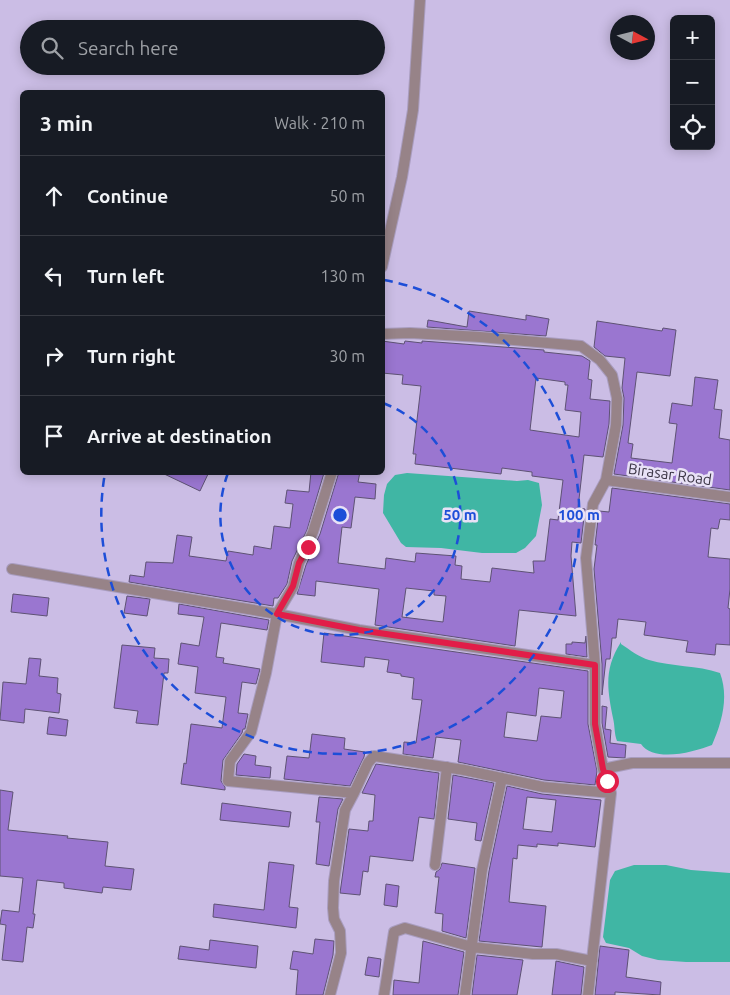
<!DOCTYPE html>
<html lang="en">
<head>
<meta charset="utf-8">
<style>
	body { margin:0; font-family:Ubuntu,sans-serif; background:#242831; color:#f1f3f6 }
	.controls { position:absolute; right:15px; top:15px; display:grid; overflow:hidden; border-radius:8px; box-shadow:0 2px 12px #0003 }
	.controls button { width:45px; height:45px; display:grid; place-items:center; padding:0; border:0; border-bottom:1px solid #363941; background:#171b24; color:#f1f3f6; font:25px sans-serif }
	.compass { position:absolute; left:610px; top:15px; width:45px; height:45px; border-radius:50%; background:#171b24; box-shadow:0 2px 12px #0003; rotate:97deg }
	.stop { position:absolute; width:15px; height:15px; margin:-11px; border:4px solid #e11d48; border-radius:50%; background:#fff }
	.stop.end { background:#e11d48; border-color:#fff; box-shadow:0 1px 5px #0008 }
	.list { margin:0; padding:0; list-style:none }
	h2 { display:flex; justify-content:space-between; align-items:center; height:65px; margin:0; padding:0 20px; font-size:21px }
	h2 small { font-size:16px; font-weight:400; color:#9ea1a6 }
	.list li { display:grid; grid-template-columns:32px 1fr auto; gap:15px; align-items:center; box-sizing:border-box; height:80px; padding:0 20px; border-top:1px solid #363941 }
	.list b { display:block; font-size:19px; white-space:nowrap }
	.list em { font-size:16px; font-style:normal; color:#9ea1a6 }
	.icon { flex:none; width:28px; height:28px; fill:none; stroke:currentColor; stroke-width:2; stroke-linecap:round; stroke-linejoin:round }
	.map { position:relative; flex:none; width:730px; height:995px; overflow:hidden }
	.search { position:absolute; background:#171b24; box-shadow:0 2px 12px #0003; left:20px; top:20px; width:365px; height:55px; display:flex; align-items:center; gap:12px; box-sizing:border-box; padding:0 18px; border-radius:28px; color:#9ea1a6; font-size:19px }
	.panel { position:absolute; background:#171b24; box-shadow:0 2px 12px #0003; left:20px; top:90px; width:365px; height:385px; border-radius:8px }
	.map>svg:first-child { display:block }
</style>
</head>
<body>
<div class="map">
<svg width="730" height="995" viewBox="0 0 730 995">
	<rect width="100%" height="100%" fill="#cbbde5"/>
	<path fill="#40b6a4" d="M407,473l110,8 11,-1 11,3 3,22 -6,31 -11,12 -9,5h-34l-41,-5 -35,-1 -5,-4 -18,-30 1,-18 3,-11 8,-9z
		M621,642v2c9,6 18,13 28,16 23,7 48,5 71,13 9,24 2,49 -8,72 -18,7 -58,18 -71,-1l-24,-3c-3,-8 -2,-15 -4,-23 -6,-30 -9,-49 8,-76z
		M634,865h32l25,5 39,3v89h-44l-28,-2 -16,-4 -13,-8 -23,-5 -3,-6 7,-57 5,-9z"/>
	<path fill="#9a76d0" stroke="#5e5274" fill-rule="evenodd" d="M469,311l57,9v-5l23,4 -3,17 -119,-9 1,-7 39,7z
		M597,321l65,10 1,-3 13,2 -6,46 -33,-4 -9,71 5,1 -2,14 41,5 5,-39 -8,-1 3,-20 20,3 3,-29 23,3 -4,29 8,1 -3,28 11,2v50l-116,-16 9,-49 1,-27 -2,-10 3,-30 -20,-2 -11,-9z
		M382,341l22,3 1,-3 17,2v-2l122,9v2l38,4 8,5 -2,18 4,1 -2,19 20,2 -1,23 -6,33 -19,-2 -6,53 7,1 -4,34 -9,-1 -1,14 5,60 -57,-6 -4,36 -140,-21 4,-36 -63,-8 -1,15 -18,-2 9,-29 14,-31 19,-62h21l-2,10 18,2 -1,15 -20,-2 -4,31 -9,-1 -4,36 47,6 1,-11 29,4 1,-9 40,3 -1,9 7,1 -1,13 29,3 2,-14 42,5 -1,-12h12l5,-42 8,1 5,-40 -31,-4v-4l-30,-4 -1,6 -86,-10 1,-10h-3l8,-68 -19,-2 1,-9 -21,-2zM536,378l29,4v3h3l-3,25 16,2 -2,25 -49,-7zM406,588l28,3v4l12,1 -3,26 -41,-5z
		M160,472h49l-9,19z
		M311,472l13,1 -17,57 -15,31 -5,23 -9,14h-4l-1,8 -144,-24 1,-7 14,2 2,-15 27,1 4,-28 15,2 -3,19 37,5 2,-10 25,4 1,-9 17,3 3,-23 16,2 3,-24 -8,-1 2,-13 22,2z
		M612,488l118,16v16l-10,-1 -2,10 -7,-1 -3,29 22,2v30l-2,19 2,1v36l-14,-1 -1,11 -29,-3 2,-11 -44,-6 2,-13 -28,-3 -2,19h-4l-2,21h-4l-4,36v-31l-8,-95 3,-24h-2l4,-34 10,1z
		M13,594l36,4 -2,18 -36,-4z
		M127,596l23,3 -3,17 -23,-3z
		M179,604l90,16 -2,10 -46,-7 -5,34 8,1 -1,5 37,6 -4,15 -14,-2 -4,31 10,1 -3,15h-2l-1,4 -19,27 -2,21 4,6v3l-44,-6 3,-21 2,1 5,-40 31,4 4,-31 -31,-4 3,-26 -20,-3 3,-21 18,3 5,-29 -26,-3z
		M324,633l264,38v53l9,47 -2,14 -51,-5 -86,-18 3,-22 -25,-3 -3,21 -30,-4 1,-12 12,1 6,-43 -10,-1 2,-21 -13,-2v-2l-14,-2 2,-12 -24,-3 -1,10 -43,-5zM539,688l25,3 -3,27 -20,-2 -4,25 -33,-4 3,-25 29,4z
		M586,636l1,21 -21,-3v-10h6v-2l13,1z
		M122,645l33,3 -1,10 15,1 -1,14h-4l-6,52 -22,-2 2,-12 -24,-3z
		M29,658l12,1 -2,17 19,2 -1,15 4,1 -2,19 -34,-4 -1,14 -24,-3 3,-38 23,2z
		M602,706l5,1 -2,22 6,1 -1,13 16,2 -1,13 -17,-1 -6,-34z
		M49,717l19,3 -2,16 -19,-2z
		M312,734l33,4 -1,11 21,3 -1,5 -14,29 -66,-7 3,-23 22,2z
		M244,754l12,2 -1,9 16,2 -1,11 -34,-3 1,-11z
		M376,764l63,9 -5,46 -15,-2 -6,44 -43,-5 -2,16 -5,-1 -3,24 -20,-2 9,-64 19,2 1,-10h4l2,-26 -13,-2z
		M453,775l41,8 -13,58 -6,-1 2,-17 -29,-4z
		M507,786l35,8 59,6 -6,47 -37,-4v3l-21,-2v3l-19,-2 -1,14 -4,-1 -4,44 37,4 -4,41 -63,-6 10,-70zM527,797l29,3 -4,32 -29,-3z
		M0,790l13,2 -5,38 60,6 -1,2 41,4 -3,24 29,3 -3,21 -28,-3 -1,6 -38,-5v-5l-27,-3 -4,34h2l-2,14 -6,-1 -4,35 -21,-2 4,-35 -6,-1 2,-14 17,2 4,-34 -23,-2z
		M319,797l24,2 -5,10 -9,57 -13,-2 4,-42h-4z
		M222,803l69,9 -2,15 -69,-7z
		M269,862l25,3 -5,42 9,1 -2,20 -83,-11 1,-13 50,6z
		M442,863l33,5 -9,70 -24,-7 1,-17 -8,-1 4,-36h-4l1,-5 4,-3z
		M386,884l13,2 -2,21 -13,-2z
		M315,939l19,2 -1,14 -10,40h-27l2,-25 -8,-1 3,-18 20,3z
		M210,940l48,6 -2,22 -78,-9 2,-13 29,4z
		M423,941l41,11 -6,43h-65l1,-15 25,3z
		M600,946l29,4 -3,27 35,5 -1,13 -45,-3v3h-20z
		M477,955l46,5 -6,35h-45z
		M368,957l13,2 -2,18 -14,-2z
		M556,961l28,6 -3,28h-29z"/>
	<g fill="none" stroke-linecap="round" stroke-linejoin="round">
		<defs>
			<path id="minor" d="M382,267l20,-90 11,-67 7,-110
				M382,334l28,-1 70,4 101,9 19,14 12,15 5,23 -1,27 -10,55 -13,24 -7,54 9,107v59l8,45 8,24 -23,202
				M606,480l124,17
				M12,569l265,45 16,-27 6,-24 14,-31 19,-60
				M595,665l-236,-35 -82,-16 -11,59 -15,59 -21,29 -2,20 126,12 14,-30 6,-7 90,14 79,17 68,6
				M603,769l29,-6h98
				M435,865l12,-98
				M330,995l11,-42 -1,-22 -6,-12 -1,-11 1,-27 11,-71 9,-17
				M384,995l10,-63 11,-4 67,19 61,7h23l36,7
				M465,995l17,-125 20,-92"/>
		</defs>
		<use href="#minor" stroke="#a99dbf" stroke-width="12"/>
		<use href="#minor" stroke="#978388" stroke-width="10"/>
	</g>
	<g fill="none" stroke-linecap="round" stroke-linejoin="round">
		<path stroke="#e11d48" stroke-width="6" d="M308,547l-9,16 -6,23 -16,28 82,16 236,35v59l8,45 4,12"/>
	</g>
	<g fill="none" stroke="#1d4ed8" stroke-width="2.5" stroke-dasharray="9 6">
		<path d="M383 403A120 120 0 1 1 228 473"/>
		<path d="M384 280A239 239 0 1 1 105 473"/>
	</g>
	<g text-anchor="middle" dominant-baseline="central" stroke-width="5" stroke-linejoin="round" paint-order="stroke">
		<g font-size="15" fill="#3c3646" stroke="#e8e1f6">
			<text transform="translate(670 474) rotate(8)">Birasar Road</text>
		</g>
	</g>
	<circle cx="340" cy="515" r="8" fill="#1d4ed8" stroke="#e8e1f6" stroke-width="2.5"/>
	<g font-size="15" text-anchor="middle" font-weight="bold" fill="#1d4ed8" stroke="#e8e1f6" stroke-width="5" stroke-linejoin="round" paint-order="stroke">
		<text x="460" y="520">50 m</text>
		<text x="579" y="520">100 m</text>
	</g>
</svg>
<div class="controls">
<button>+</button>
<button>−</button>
<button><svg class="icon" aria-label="locate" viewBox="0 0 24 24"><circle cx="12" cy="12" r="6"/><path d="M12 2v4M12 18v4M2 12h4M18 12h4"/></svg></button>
</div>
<svg class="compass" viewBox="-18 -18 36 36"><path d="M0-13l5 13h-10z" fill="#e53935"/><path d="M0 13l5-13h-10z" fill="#9ea1a6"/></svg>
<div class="stop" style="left:607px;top:781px"></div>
<div class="stop end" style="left:308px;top:547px"></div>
<div class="search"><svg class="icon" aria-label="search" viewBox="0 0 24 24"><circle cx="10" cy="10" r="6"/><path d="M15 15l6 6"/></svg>Search here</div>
<section class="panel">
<h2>3 min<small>Walk · 210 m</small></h2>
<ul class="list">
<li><svg class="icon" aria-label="ahead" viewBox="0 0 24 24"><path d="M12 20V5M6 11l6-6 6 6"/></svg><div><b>Continue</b></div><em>50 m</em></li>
<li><svg class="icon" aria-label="left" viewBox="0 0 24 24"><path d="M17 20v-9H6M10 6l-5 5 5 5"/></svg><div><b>Turn left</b></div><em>130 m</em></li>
<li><svg class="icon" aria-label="right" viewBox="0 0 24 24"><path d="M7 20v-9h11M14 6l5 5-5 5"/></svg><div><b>Turn right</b></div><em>30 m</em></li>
<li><svg class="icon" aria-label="arrive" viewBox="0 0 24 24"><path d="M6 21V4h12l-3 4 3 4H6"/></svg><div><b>Arrive at destination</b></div></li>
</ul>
</section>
</div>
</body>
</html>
